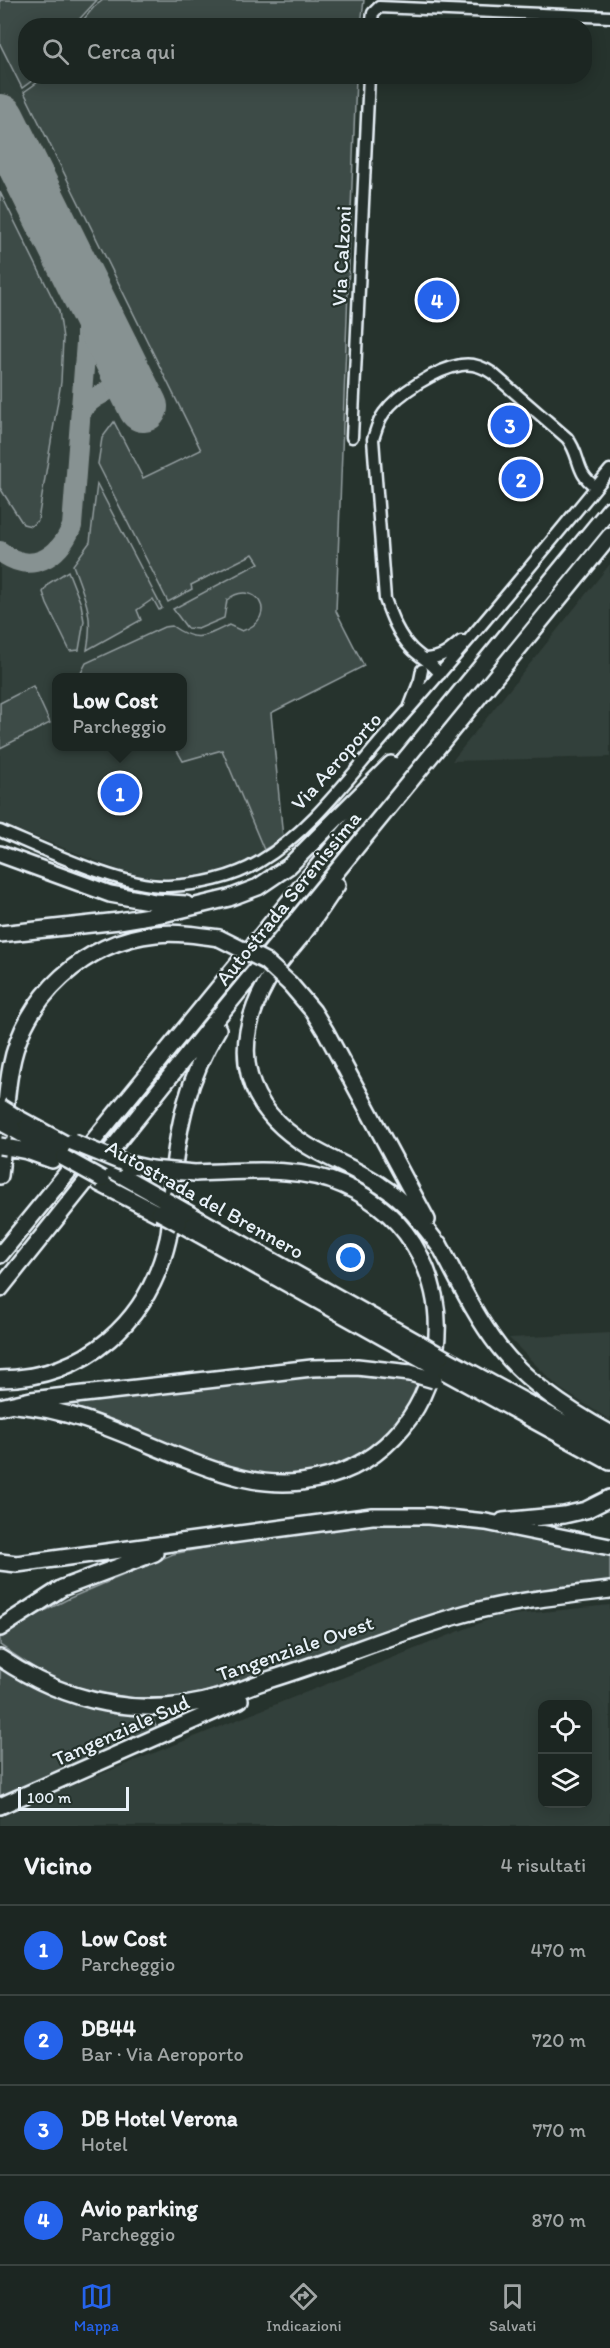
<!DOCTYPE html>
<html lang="it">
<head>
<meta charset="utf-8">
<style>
	body { margin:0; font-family:Itim,sans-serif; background:#252e2a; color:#f1f3f6 }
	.controls { position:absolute; right:18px; bottom:18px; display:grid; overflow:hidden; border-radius:12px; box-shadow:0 3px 15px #0003 }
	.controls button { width:54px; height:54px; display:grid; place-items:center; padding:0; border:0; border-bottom:2px solid #3a4340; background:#1c2622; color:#f1f3f6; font:30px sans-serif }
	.scale { position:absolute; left:18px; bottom:15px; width:111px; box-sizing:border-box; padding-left:6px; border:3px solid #e8f1f8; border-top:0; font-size:16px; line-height:21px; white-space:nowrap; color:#e8f1f8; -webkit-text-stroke:4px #26332d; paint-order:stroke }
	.you { position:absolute; left:351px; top:1258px; width:21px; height:21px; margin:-15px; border:4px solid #fff; border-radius:50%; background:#1a73e8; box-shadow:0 0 0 9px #1a73e833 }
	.badge { display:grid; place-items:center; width:39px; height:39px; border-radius:50%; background:#2563eb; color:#fff; font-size:20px; font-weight:700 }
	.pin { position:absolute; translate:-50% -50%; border:3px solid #fff; box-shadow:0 2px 6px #0006 }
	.popup { position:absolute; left:52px; top:673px; width:135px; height:78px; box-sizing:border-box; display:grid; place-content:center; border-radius:12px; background:#1c2622; filter:drop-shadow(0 2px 4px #0005); font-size:20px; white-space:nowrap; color:#a0a5a5 }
	.popup b { font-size:22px; color:#f1f3f6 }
	.popup::after { content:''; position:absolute; left:50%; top:100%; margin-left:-12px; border:12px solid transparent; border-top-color:#1c2622 }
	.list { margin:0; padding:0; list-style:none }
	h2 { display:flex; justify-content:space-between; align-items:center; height:78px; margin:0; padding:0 24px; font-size:26px }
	h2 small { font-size:20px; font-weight:400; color:#a0a5a5 }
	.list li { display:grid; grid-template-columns:39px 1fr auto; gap:18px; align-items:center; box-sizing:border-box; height:90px; padding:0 24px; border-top:2px solid #3a4340 }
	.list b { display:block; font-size:22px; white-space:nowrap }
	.list p { margin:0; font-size:20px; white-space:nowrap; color:#a0a5a5 }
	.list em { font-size:20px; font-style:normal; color:#a0a5a5 }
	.icon { flex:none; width:33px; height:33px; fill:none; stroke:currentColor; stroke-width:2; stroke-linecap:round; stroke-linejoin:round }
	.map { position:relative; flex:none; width:610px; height:1826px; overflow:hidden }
	.search { position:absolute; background:#1c2622; box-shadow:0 3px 15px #0003; left:18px; right:18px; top:18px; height:66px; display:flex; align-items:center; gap:15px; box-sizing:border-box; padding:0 21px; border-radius:24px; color:#a0a5a5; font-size:22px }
	.sheet { height:438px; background:#1c2622 }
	nav { display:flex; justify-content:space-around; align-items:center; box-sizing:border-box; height:84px; border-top:2px solid #3a4340; background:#1c2622; font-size:16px; color:#a0a5a5 }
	nav a { display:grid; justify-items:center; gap:3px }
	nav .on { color:#2563eb }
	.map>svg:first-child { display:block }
</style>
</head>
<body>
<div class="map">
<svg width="610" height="1826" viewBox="0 0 610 1826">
	<rect width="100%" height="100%" fill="#26332d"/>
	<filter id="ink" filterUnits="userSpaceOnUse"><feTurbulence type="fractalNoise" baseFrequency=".0167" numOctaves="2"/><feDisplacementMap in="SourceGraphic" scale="12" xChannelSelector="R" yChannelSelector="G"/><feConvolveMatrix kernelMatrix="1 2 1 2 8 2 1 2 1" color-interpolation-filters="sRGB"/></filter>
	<g filter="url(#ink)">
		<path fill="#333f3a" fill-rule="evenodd" d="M0,0h364l-3,25 -335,1v50l330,1 -20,534 28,55 -93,47 12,125 -35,22 -38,14 -38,4 -27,-1 -26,-7 -119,-47zM57,678h126v68h-126z
			M610,564v193l-158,4z
			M610,1333v87l-51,-32 -50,-50z
			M610,1605v221h-610v-8l61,-28 434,-173zM542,1704h46v100h-46z"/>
		<path fill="#3e4b47" stroke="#939ea0" stroke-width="1.5" d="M0,0h97l-23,25 -48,1v50l11,1 -15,11 -22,-44z
			M103,0h261l-3,25h-282l15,-18z
			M45,77h311l-20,534 28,55 -93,47 12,125 -19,12 -42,-100 -39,11 -8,-14 8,-1v-68h-100l-2,-5 5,-10 78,-36 8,-1c24,17 32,11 57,-1l13,6c40,-14 12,-54 -15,-31l-3,18 -26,11 -11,-1 -14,-19 86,-46 -6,-9 -62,31 1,4 -24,13 -70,-138 4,-26 12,-16 29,56 58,-28 -177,-358z
			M0,192l59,119 4,27 -2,44 -23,138 -7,6 -8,-2 -23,-36z
			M97,484l65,124 -3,2 -6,-11 -16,11 4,10 -54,30c7,-35 -2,-52 -14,-85l17,-23z
			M68,571l13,33 3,17 -5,29 -9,1 -23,-47 -4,-12 6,-9z
			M33,686l17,37 -50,25v-45z
			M339,1370l85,12 -17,32 -40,40 -68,24 -54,-4 -168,-64 1,-5 5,-5z
			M373,1521l80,2 157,30v30l-72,7 -123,29 -86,32 -124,41 -28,6h-47l-55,-11 -30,-12 -45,-30v-9l23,-14 47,-24 103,-44 66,-13z
			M0,1664c45,33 96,48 151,50l6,15 -157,68z"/>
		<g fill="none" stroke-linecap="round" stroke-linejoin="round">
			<path stroke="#879292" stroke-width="20" d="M81,413c12,-25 45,-17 39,-51
				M0,551c30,25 59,7 72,-25l14,-184v-23l-8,-41"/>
			<path stroke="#879292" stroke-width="50" d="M0,119l143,288"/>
			<defs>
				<path id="minor" d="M371,26l2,-13 6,-6 231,10
					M352,437l17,-361
					M426,659c17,-1 23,-8 35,-18
					M440,674c-8,-11 -19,-16 -28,-25 -14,-14 -21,-33 -27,-50l-12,-160c3,-9 5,-18 11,-26 14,-20 53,-44 77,-48 11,-2 22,2 31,8l75,65c15,19 7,34 29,49
					M410,706l10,-26 2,-10
					M0,831c43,18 123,57 168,55 30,-1 65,-8 91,-24 50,-30 87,-81 125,-125 78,-87 152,-177 226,-267"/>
				<path id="highway" d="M0,854l110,40 44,8 32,2
					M337,885c-11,16 -22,33 -34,49 -13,16 -28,32 -38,51 -35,65 -21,122 43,161 23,14 50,24 72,39 27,17 44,41 63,66
					M0,934l119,-13 48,-8 62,-15 29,-11 31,-21 102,-102
					M290,984l23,27 13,21 101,188
					M16,1117l57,31
					M13,1129l51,29
					M6,1147l21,4 25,9
					M124,1163l27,6
					M112,1170l53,30
					M0,1176c4,-36 4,-73 11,-109 13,-70 74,-126 145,-133 21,-2 42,1 63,4
					M99,1183l60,31
					M186,1212l236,133
					M179,1223l236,132
					M439,1244c18,34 36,72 60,103 29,37 70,64 111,86
					M0,1255l610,-746
					M0,1289l208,-260 402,-493
					M441,1356l169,92
					M436,1367l174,95
					M0,1379c86,-1 149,-58 168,-140 4,-18 2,-37 4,-55 6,-58 15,-105 46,-155
					M15,1405c60,4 116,33 172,55 36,14 74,27 114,22 158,-19 187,-234 42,-297 -45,-20 -101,-13 -148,-12
					M0,1407l31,-7 281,-32 45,-1 53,6
					M503,1521l61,-6 22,-5 24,-12
					M0,1562l17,2 355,-48h56l58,6 124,25
					M0,1628l62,-40 93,-35
					M0,1658c67,45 142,62 221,39 16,-5 31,-12 47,-17 62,-19 123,-45 185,-63 51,-15 105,-21 157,-27
					M0,1806l240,-106"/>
			</defs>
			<use href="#minor" stroke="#e8f1f8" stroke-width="15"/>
			<use href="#highway" stroke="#e8f1f8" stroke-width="20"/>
			<use href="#minor" stroke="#26332d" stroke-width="10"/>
			<use href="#highway" stroke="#26332d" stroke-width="15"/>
			<defs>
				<path id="highway-bridge" d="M219,938l46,23 25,23
					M0,1107l16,10
					M0,1122l13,7
					M72,1142l52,21
					M0,1146l6,1
					M64,1158l38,21
					M151,1169l44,4
					M165,1200l21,12
					M159,1212l20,11
					M422,1345l19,11
					M415,1355l21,12
					M410,1373l24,7"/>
			</defs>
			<use href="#highway-bridge" stroke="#e8f1f8" stroke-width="20" stroke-linecap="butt"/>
			<use href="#highway-bridge" stroke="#26332d" stroke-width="15"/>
		</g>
	</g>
	<g text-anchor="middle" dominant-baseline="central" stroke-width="4.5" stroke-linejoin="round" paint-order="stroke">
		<g font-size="21" fill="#e8f1f8" stroke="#26332d">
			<text transform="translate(341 256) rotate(-87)">Via Calzoni</text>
			<text transform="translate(336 761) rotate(-48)">Via Aeroporto</text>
			<text transform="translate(288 898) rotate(-51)">Autostrada Serenissima</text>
			<text transform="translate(205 1199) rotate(29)">Autostrada del Brennero</text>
			<text transform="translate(295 1648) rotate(-19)">Tangenziale Ovest</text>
			<text transform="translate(121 1730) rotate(-24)">Tangenziale Sud</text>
		</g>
	</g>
</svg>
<div class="controls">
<button><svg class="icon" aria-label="locate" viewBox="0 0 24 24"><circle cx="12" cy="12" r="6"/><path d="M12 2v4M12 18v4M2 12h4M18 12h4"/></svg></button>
<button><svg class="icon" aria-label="layers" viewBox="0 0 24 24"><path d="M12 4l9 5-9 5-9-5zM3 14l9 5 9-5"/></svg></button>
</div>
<div class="scale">100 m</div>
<div class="you"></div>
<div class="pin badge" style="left:120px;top:793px">1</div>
<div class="popup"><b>Low Cost</b>Parcheggio</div>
<div class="pin badge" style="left:521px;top:479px">2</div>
<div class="pin badge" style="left:510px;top:425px">3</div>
<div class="pin badge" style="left:437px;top:300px">4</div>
<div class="search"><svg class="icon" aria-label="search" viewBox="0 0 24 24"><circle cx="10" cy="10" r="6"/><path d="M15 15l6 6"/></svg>Cerca qui</div>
</div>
<section class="sheet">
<h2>Vicino<small>4 risultati</small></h2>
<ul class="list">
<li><span class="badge">1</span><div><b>Low Cost</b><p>Parcheggio</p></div><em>470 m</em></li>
<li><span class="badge">2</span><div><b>DB44</b><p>Bar · Via Aeroporto</p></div><em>720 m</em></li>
<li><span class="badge">3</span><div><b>DB Hotel Verona</b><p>Hotel</p></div><em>770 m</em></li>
<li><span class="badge">4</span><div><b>Avio parking</b><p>Parcheggio</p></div><em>870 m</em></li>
</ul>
</section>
<nav>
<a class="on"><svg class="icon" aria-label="map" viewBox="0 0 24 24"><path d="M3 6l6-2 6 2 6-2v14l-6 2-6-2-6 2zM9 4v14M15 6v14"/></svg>Mappa</a>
<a><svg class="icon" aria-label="directions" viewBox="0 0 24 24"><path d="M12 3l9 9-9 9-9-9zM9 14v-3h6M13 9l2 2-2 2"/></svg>Indicazioni</a>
<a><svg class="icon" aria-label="saved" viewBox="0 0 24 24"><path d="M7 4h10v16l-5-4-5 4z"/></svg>Salvati</a>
</nav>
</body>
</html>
